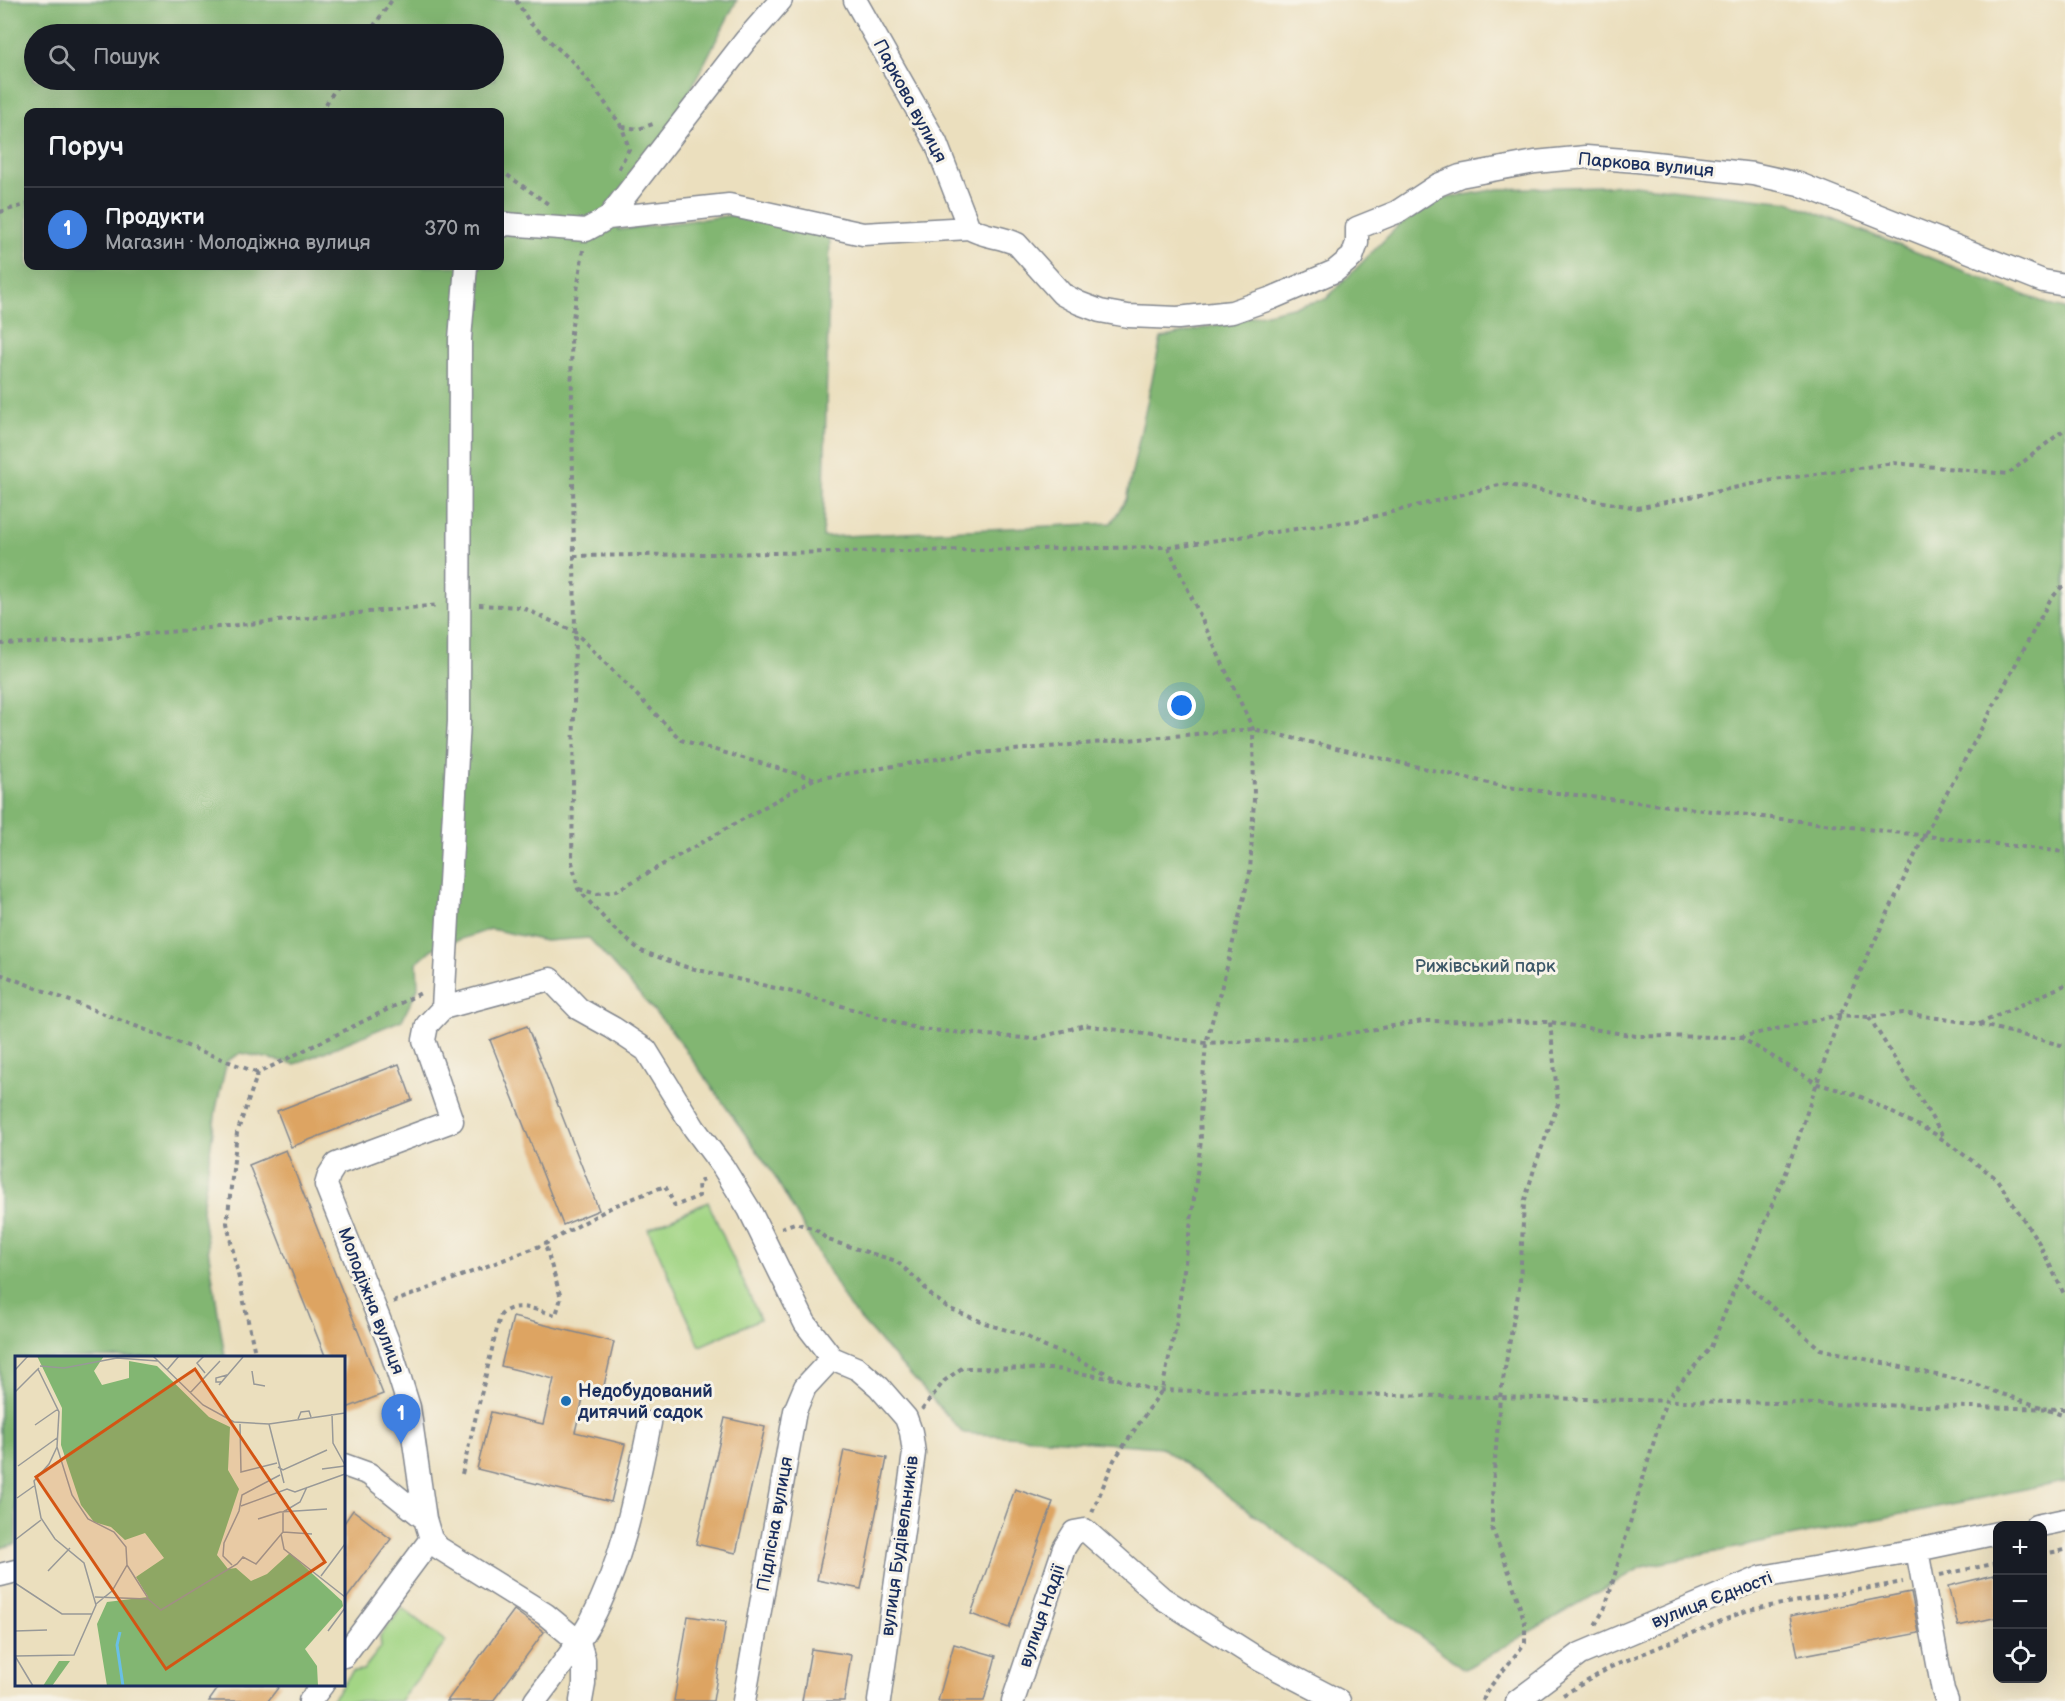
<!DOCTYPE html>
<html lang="uk">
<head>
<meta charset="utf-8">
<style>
	body { margin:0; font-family:"Balsamiq Sans",sans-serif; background:#20242c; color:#f1f3f6 }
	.controls { position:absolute; right:18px; bottom:18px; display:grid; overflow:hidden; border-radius:12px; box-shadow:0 6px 24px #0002 }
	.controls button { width:54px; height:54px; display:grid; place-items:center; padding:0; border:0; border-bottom:2px solid #363941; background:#171b24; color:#f1f3f6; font:30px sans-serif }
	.you { position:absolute; left:1182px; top:706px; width:21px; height:21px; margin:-15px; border:4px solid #fff; border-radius:50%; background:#1a73e8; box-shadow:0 0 0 9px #1a73e833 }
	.badge { display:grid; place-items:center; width:39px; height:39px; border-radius:50%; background:#1f6fb2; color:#fff; font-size:20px; font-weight:700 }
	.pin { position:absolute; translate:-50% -50px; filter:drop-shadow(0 2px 3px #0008) }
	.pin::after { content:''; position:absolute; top:32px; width:21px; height:18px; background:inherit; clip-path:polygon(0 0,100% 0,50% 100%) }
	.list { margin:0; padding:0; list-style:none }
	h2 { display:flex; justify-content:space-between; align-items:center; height:78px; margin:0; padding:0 24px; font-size:26px }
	h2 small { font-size:20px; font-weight:400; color:#9ea1a6 }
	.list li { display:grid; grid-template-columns:39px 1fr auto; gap:18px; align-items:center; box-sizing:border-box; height:84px; padding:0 24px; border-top:2px solid #363941 }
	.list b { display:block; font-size:22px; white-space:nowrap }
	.list p { margin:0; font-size:20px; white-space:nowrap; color:#9ea1a6 }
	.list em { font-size:20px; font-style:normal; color:#9ea1a6 }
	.icon { flex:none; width:33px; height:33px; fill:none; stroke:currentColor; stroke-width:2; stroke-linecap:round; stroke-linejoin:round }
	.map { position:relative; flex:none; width:2065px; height:1701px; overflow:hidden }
	.search { position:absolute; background:#171b24; box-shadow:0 6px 24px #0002; left:24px; top:24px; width:480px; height:66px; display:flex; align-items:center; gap:15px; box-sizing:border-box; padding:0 21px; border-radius:33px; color:#9ea1a6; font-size:22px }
	.panel { position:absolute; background:#171b24; box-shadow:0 6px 24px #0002; left:24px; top:108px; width:480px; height:162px; border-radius:12px }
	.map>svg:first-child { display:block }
</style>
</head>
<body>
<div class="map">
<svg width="2065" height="1701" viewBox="0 0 2065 1701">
	<rect width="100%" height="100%" fill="#f7f3e8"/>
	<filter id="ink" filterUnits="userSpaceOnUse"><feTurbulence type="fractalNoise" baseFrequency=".0167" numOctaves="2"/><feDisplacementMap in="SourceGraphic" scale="12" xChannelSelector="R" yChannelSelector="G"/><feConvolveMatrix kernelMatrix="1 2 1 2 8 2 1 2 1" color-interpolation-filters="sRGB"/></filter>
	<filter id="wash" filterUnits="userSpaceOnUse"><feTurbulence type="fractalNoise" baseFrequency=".008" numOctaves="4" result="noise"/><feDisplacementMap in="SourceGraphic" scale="24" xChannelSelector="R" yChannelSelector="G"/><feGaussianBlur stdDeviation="1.35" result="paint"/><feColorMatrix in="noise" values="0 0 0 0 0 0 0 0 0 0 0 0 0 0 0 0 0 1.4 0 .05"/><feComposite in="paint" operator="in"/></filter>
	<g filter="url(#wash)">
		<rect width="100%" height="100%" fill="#ebdfbe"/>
		<path fill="#a3d585" stroke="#5f8272" stroke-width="1.5" d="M708,1202l52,117 -60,27 -52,-117z
			M402,1608l44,34 -46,59h-65l-3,-2 21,-28 10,-1 18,-23 -1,-11z"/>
		<path fill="#82b672" stroke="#4e7268" stroke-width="1.5" fill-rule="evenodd" d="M0,0h737l-119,230 116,-15 96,19 -7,303 288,-14 15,-23 35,-162 165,-39 72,-73 43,-27 57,-10 136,-4 155,17 264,104 12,3v1172l-423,86 -177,102 -304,-222 -198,-14 -114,-126 -77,-135 -100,-141 -83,-93 -44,3 -54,-12 -59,20 -15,13 1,26 -16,32 -107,44 -54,-11 -14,8 -11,48 -14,101 23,147 -209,1v186l-16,4zM34,34h460v46h-460zM28,112h472v154h-472z"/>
		<g id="blocks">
			<path fill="#dda462" d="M527,1026l72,184 -36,15 -73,-185z
				M399,1064l13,36 -121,47 -14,-36z
				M286,1150l97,244 -39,15v-51h-18l-77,-193z
				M513,1317l101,25 -11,48 -17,-4 -11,46 50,12 -14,58 -134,-33 14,-57 52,12 11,-45 -53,-13z
				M725,1418l40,9 -29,126 -40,-9z
				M844,1450l43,8 -26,131 -44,-9z
				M1015,1489l38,13 -44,126 -38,-14z
				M353,1510l38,29 -47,63v-79z
				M1998,1574v43l-40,9 -10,-40z
				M1911,1592l8,41 -121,23 -8,-40z
				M514,1610l30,22 -51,69h-46z
				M688,1616l38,6 -13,79h-39z
				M954,1644l42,12 -12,45h-46z
				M811,1649l40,6 -7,46h-42z
				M221,1684h60l-13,17h-59z"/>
		</g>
	</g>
	<g filter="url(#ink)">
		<use href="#blocks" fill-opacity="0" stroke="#83878e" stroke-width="1.5"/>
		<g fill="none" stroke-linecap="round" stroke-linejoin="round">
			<defs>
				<path id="minor" d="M855,0l81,143 33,85c15,9 32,8 48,16l45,50 17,9 21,8 28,5 50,2 54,-6 40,-14 63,-27 17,-14 5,-14v-15l40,-16 41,-27 22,-9 75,-14 51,-5 51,4 116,13 46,10 244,97 22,4
					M608,218l121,-13 134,29 106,-6
					M500,227l6,-3 80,6 22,-12 138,-178 35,-40
					M443,1008l16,-287 1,-382 6,-73
					M832,1358l26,11 21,18 27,31 5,14 3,21 -35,248
					M344,1465l25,9 56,45
					M2036,1526l29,-6
					M1917,1550l26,141 4,10
					M0,1575l16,-4
					M344,1656l87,-117
					M310,1701l13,-17
					M535,1701c19,-26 40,-51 56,-80 33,-62 45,-131 59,-198
					M581,1701l3,-17v-25l-5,-17 -34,-28 -106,-66 -8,-9 -6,-20 -16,-112 -20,-63 -63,-159 3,-10 7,-11 116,-43 -28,-81 3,-15 16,-17 107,-29 29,30 34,19 33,22 48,78 29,39 26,42 56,114 27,35
					M744,1701l51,-290 10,-24 27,-29
					M1013,1701l51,-153 10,-16 11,-2 77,68 98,62 79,41
					M1517,1701l63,-47 182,-77 155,-27 81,-17"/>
			</defs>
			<use href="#minor" stroke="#83878e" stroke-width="25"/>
			<path stroke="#83878e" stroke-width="4" stroke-dasharray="4.5 4.5" stroke-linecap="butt" d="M516,0l14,23 44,40 29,37 19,27 7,22 -11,21
				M368,34l24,-34
				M321,112l20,-32
				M622,127l17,2 17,-6
				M500,170l51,36
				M0,212l28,-8
				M583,250l-12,82 4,300 -3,230 6,27 34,38 29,24 45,16 119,28 114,34 115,10 51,-14 121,18 72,-3 61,-5 84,-14 127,1 86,14 104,1 78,47 39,11 78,39 61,44 43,65 26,53
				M1168,547l192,-27 143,-36 134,24 130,-27 127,-18 114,11 57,-45
				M574,556l594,-9 85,182 1,70 -4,73 -24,99 -20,72 -6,72 1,25 -8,67 -17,119 -14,64 -48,70 -22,53
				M479,605l42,2 54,25 106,108 134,39 153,-25 285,-25 253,58 559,65
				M0,644l67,-2 372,-37
				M579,889l18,5 19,-3 198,-112
				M0,974l258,99
				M1869,1017l76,122
				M1979,1024l86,-39
				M1740,1037l100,-22 29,2 34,-4 75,11 87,22
				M781,1228l14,-5 20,6 13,11 68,21 23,20 13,15 18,13 43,17 31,9 21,12 26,9 49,24 33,10 912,19
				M393,1302l152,-58 69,-38 51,-20 10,20 24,-10 -1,-13 8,-5
				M256,1358l-29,-135 10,-90 21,-60 165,-81
				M2041,1407l-77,-26 -144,-32 -81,-71 18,-36 38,-94 45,-133 84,-179 126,-236 15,-17
				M922,1410l22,-29 18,-13 94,1 58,10
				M2048,1410l17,6
				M462,1474l38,-158c14,-17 38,-5 56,-1l5,-17 -16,-54
				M2042,1554l23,-4
				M1940,1575l58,-12
				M1595,1625l10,-17 61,-208 45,-53 28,-69
				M1563,1695l48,-28 137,-57 155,-28
				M1483,1701l3,-9 39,-49v-20l-16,-51 -17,-44v-31l8,-100 20,-114 4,-80 11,-37 23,-62 -8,-82"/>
			<use href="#minor" stroke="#fff" stroke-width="22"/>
		</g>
	</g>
	<circle fill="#1f6fb2" stroke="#f7f3e8" stroke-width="2" cx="566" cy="1401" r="6"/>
	<g text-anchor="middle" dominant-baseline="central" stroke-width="6" stroke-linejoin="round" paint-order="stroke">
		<g font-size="18" fill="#1b2f5e" stroke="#f7f3e8">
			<text transform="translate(910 101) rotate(62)">Паркова вулиця</text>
			<text transform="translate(1646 165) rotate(5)">Паркова вулиця</text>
			<text transform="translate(371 1301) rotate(69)">Молодіжна вулиця</text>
			<text transform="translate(775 1524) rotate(-80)">Підлісна вулиця</text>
			<text transform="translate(900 1546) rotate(-82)">вулиця Будівельників</text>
			<text transform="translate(1712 1600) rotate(-21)">вулиця Єдності</text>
			<text transform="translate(1042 1616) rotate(-71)">вулиця Надії</text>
		</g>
		<g font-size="18" fill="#3d5868" stroke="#f7f3e8">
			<text x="1485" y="966">Рижівський парк</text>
		</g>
		<g font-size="18" font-weight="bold" fill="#1b2f5e" stroke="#f7f3e8" text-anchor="start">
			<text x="578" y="1391">Недобудований<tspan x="578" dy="21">дитячий садок</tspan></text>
		</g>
	</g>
	<g transform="translate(15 1356)">
		<rect width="330" height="330" fill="#ebdfbe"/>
		<path d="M22,0h67l-10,15 8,14 27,-7v-17l28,5 52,51 21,10 -2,43 11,19 -22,66 11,14 8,-1 15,13 16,-7 23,-21 52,48 1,5 -38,43 12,17 1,20h-211l-10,-62 10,-22 41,-5 -12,-20 28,-19 -19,-25 -20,7 -14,-13 -17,-5 -13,-17 -20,-60 1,-37zM44,305h11l-18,25h-9z" fill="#82b672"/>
		<path fill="none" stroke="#69bfe6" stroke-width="3" d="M105,276l-3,13 6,41"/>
		<path fill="none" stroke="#989998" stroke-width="1.5" d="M138,0l50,49 31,17 35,2 76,-11M189,0l-7,7 8,10M25,10l24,2 53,-10 41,3M23,13l21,43 -2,35 15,48 16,24 26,13 12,15 1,18 -15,26 -16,13M0,14l13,-14M152,14l12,-14M237,15l2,13 11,2M206,26h-5v-4l11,-3M204,29l24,-28M0,36l24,-24M175,37l30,-32M317,58l1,29 12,22M283,63l3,-7 8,-1 2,6M225,68l1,48 36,-9M254,68l15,59M20,69l23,-16M3,110l39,-28M263,111l5,3 44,-20M307,113l23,-3M2,142l17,-12M226,150l46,-17 8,3 50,-18M243,163l22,-7 47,-3M268,176l29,2M266,178l3,15 61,48M0,184l26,-20M112,209l21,33M217,209l-9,-9 1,-13 15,-32 3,-16 38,-20M33,215l22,-23M306,220l24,-32M0,227l47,31h30M80,241l53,2 13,11 76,-46 6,-7 13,7 27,-32v-20l17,-10 7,-15M0,275l32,-1M313,275l17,-23M0,300l59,-1 22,-50 -12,-42 -29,-24 -14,-21 -7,-37 15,-17 8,-17M0,300l18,30"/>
		<path fill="#d45514" fill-opacity="0.15" stroke="#d45514" stroke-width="3" d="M180,13l130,193 -159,107 -130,-192z"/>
		<rect width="330" height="330" fill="none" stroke="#1b2f5e" stroke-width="3"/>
	</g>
</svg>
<div class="controls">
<button>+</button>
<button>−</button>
<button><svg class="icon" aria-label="locate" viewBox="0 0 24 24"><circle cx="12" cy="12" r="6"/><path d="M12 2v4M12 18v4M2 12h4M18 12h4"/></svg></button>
</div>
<div class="you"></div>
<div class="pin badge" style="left:401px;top:1444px;background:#3f7fe0">1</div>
<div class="search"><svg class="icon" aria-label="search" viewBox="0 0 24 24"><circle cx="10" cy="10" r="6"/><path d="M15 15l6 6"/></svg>Пошук</div>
<section class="panel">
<h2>Поруч<small></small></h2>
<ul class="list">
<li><span class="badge" style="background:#3f7fe0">1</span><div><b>Продукти</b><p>Магазин · Молодіжна вулиця</p></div><em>370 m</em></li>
</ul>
</section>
</div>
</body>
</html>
